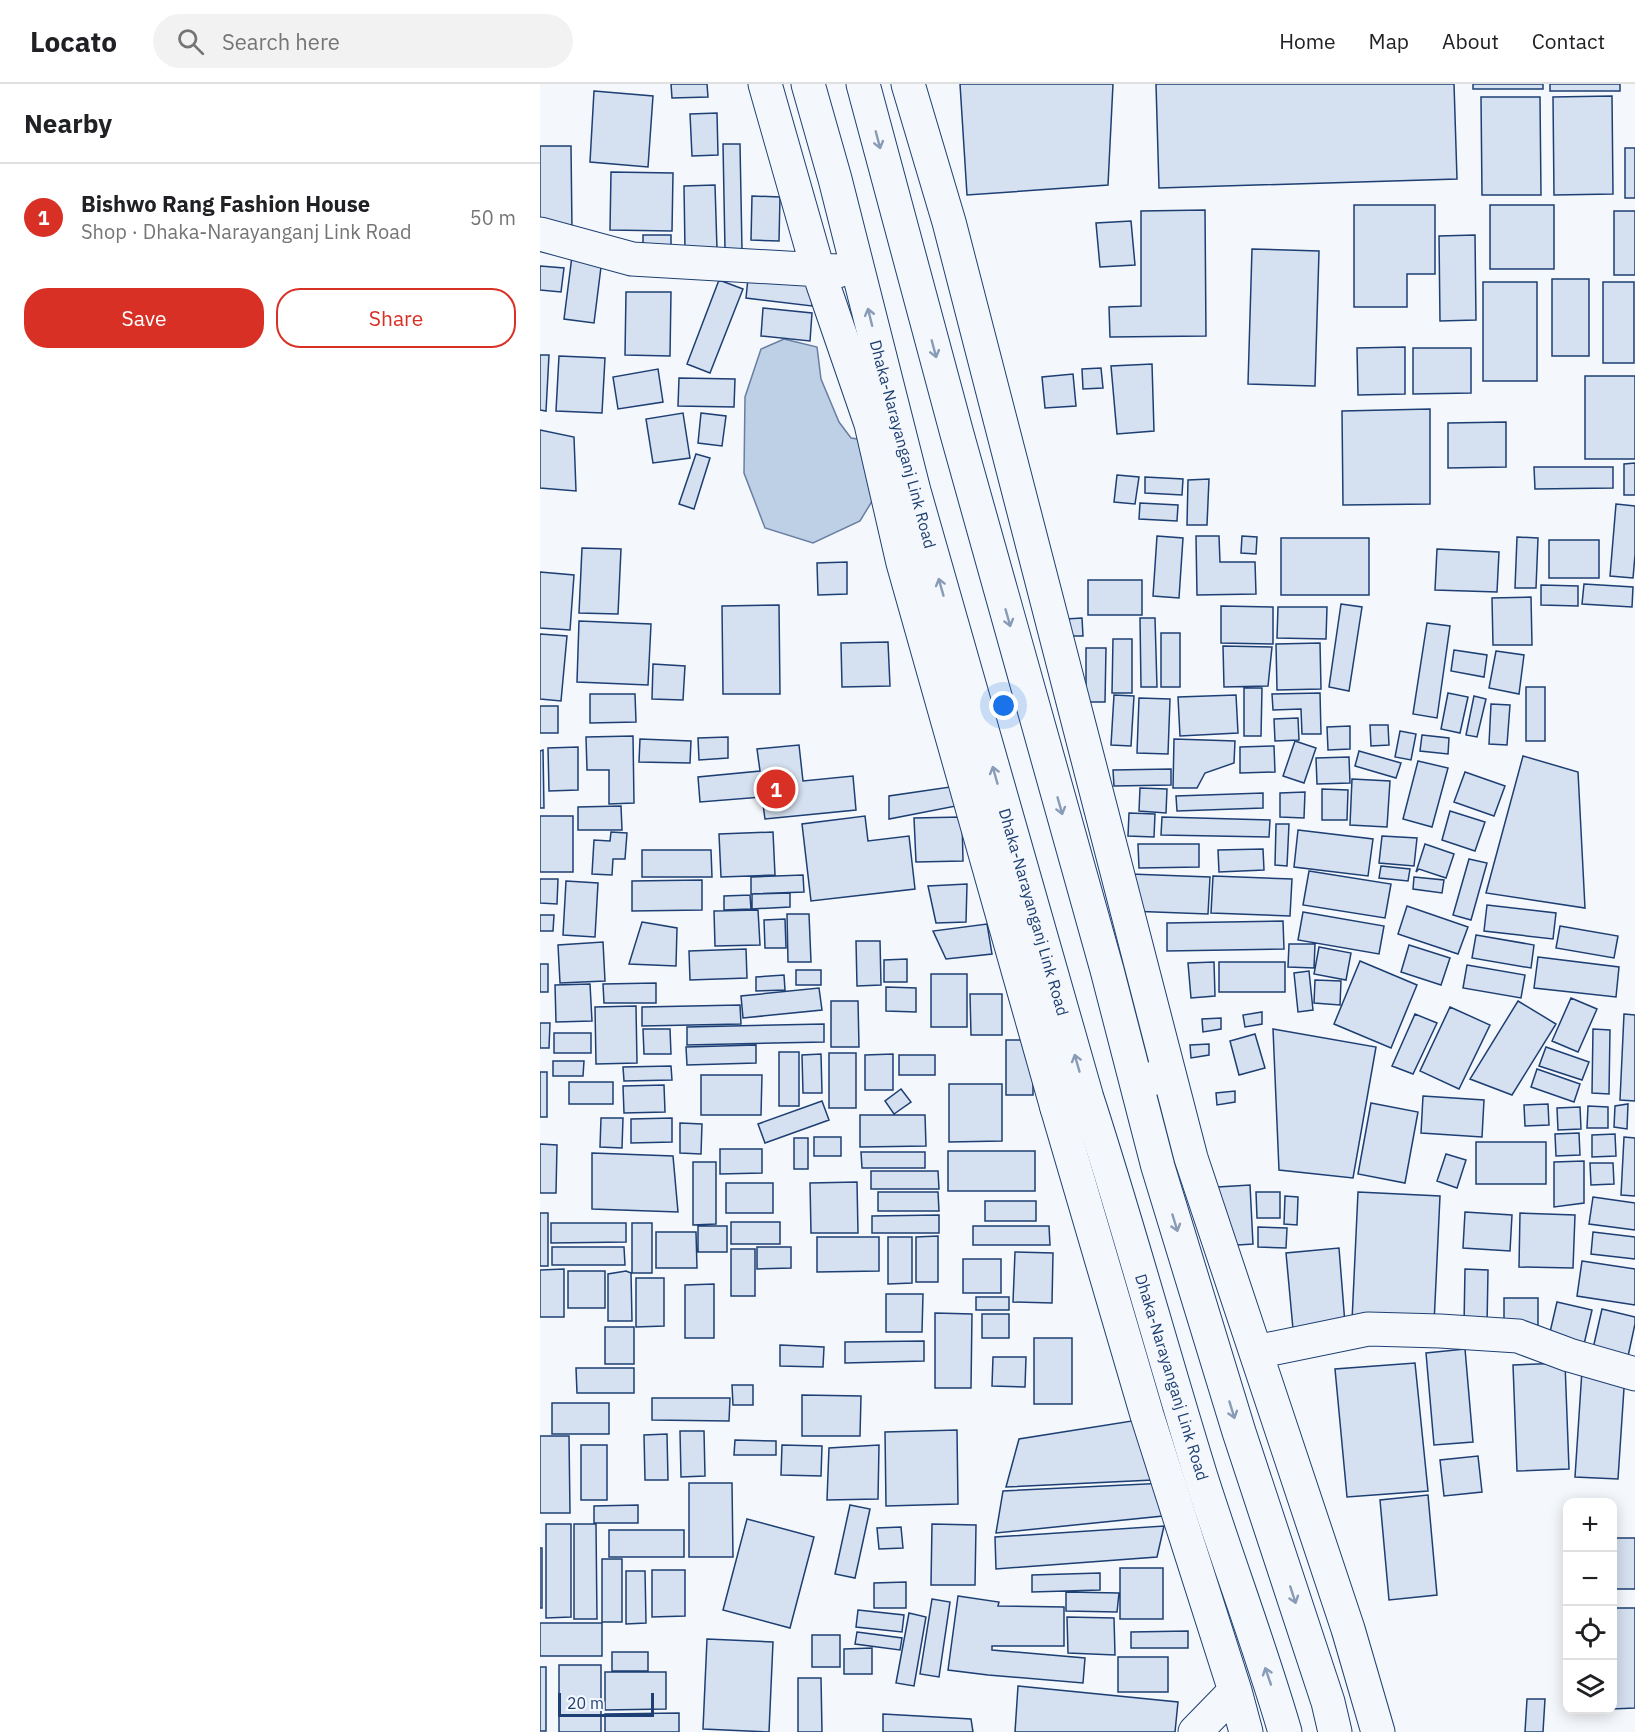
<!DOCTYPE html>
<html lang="en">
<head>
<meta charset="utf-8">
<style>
	body { margin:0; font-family:"IBM Plex Sans",sans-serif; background:#f2f2f2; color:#202124 }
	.controls { position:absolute; right:18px; bottom:18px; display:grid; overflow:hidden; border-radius:12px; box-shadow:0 3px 15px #0003 }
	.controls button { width:54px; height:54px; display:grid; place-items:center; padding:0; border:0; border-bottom:2px solid #e0e0e0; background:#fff; color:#202124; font:30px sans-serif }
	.scale { position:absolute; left:18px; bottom:15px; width:96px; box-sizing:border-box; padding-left:6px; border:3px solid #1d3f73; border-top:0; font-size:16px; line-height:21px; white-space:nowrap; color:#1d3f73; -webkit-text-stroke:4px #f4f7fb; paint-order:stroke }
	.you { position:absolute; left:464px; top:622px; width:21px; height:21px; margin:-15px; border:4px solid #fff; border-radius:50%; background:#1a73e8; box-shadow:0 0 0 9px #1a73e833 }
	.badge { display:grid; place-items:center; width:39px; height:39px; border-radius:50%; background:#d93025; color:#fff; font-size:20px; font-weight:700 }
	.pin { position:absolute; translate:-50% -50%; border:3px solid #fff; box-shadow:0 2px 6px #0006 }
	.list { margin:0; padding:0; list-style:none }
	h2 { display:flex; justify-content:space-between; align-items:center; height:78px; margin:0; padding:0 24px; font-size:26px }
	h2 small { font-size:20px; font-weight:400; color:#757577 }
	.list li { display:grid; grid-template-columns:39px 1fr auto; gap:18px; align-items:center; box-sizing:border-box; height:108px; padding:0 24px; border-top:2px solid #e0e0e0 }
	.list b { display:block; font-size:22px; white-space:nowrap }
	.list p { margin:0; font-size:20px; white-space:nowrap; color:#757577 }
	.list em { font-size:20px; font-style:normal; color:#757577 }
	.actions { display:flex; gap:12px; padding:18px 24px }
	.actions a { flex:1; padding:14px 0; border:2px solid #d93025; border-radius:24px; text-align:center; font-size:21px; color:#d93025 }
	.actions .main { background:#d93025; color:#fff }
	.icon { flex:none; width:33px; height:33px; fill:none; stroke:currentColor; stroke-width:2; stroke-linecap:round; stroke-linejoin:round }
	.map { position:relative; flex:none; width:1095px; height:1648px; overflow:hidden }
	header { display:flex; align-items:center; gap:36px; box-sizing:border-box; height:84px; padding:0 30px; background:#fff; border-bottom:2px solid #e0e0e0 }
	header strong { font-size:28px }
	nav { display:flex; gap:33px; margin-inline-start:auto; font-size:21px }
	.search { width:420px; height:54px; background:#f2f2f2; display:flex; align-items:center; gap:15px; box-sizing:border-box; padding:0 21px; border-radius:33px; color:#757577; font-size:22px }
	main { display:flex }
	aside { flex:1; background:#fff }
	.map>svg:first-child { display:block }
</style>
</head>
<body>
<header>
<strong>Locato</strong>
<div class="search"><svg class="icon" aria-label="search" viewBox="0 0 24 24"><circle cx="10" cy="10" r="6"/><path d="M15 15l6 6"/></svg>Search here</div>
<nav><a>Home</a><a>Map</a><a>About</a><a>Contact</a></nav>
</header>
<main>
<aside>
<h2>Nearby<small></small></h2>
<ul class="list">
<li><span class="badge">1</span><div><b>Bishwo Rang Fashion House</b><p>Shop · Dhaka-Narayanganj Link Road</p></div><em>50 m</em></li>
</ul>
<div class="actions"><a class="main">Save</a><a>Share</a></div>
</aside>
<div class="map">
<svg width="1095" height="1648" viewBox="0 0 1095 1648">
	<rect width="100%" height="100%" fill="#f4f7fb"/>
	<path fill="#bed0e5" stroke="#687fa3" stroke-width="1.5" d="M244,255l33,8 4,32 18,43 12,16 21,3 5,52 -17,28 -47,22 -48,-15 -21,-55 1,-76 16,-48z"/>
	<path fill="#d5e0f0" stroke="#1d3f73" stroke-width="1.5" d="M131,0h36l1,13 -36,1z
		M420,0h153l-5,101 -141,10z
		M616,0h298l3,95 -298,9z
		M933,0h70v5h-70z
		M1010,0h70v7h-70z
		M54,7l59,5 -5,71 -58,-5z
		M1072,12l1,98 -59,1 -1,-98z
		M941,13h59l1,98h-59z
		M177,29l1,42 -26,1 -2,-42z
		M183,60h17l2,106h-17z
		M0,62h31l1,84h-32z
		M1085,64h10v50h-10z
		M71,88l62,1 -1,58 -62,-1z
		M175,101l2,64 -32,1 -1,-64z
		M212,112l28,1 -1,44 -28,-1z
		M814,121h81v69h-28v33h-53z
		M950,121h64v64h-64z
		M665,126l1,126 -96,1 -1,-30 32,-1v-95z
		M1074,127h21v64h-21z
		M591,137l4,44 -35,2 -4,-44z
		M103,151h28v24l-28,-1z
		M935,151l1,85 -36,1 -1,-85z
		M712,165l67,2 -4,135 -67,-2z
		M32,172l30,3 -8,64 -30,-4z
		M0,182l24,2 -3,24 -21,-2z
		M208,194l66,8 -2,20 -66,-8z
		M1012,195h37v77h-37z
		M179,196l24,9 -33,84 -23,-9z
		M943,198h54v99h-54z
		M1063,198h31v81h-31z
		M86,208h45l-1,64 -45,-1z
		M223,224l49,5 -2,28 -49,-5z
		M865,263v47l-47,1 -1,-47z
		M873,264h58v45l-58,1z
		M0,271h9l-3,56 -6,-1z
		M19,272l46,2 -3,55 -46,-2z
		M612,280l2,67 -37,3 -6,-68z
		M561,284l2,20 -20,1 -1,-20z
		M118,285l5,33 -45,7 -5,-32z
		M533,290l3,32 -31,2 -3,-31z
		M1045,292h50v83h-50z
		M139,294l56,1 -1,28 -56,-1z
		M890,325v95l-87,1 -1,-94z
		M143,329l7,45 -37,5 -7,-44z
		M161,329l25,3 -4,30 -24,-3z
		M966,338v45l-58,1v-45z
		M0,346l34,7 2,54 -36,-3z
		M156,370l14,4 -16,51 -15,-5z
		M1095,379v32h-11v-31z
		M994,383h79v21l-78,1z
		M577,391l22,2 -4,27 -21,-2z
		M605,393l38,2 -1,16 -37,-2z
		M669,395l-2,46h-20l1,-45z
		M600,419l38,2 -1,16 -38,-2z
		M1076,420l19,2v49l-2,23 -23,-2z
		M617,452l26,2 -4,60 -26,-2z
		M656,452h23l1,26h35l1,32 -59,1z
		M702,452l15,1 -1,17 -15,-1z
		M977,453l21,1 -2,50h-21z
		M741,454h88v57h-88z
		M1009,456h50v38h-50z
		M42,464l39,1 -3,65 -39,-1z
		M897,465l62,3 -2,40 -62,-2z
		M307,478v32l-29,1 -1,-32z
		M0,488l34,3 -4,55 -30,-2z
		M548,496h54v35h-54z
		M1044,500l49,3 -1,20 -50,-3z
		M1001,501l37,1v20l-37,-1z
		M991,513l1,48h-39l-1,-47z
		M801,520l21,3 -13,84 -20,-4z
		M239,521l1,89h-57l-1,-88z
		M681,522l52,1v37l-52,-1z
		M738,523h49l-1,32 -49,-1z
		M542,534l1,18h-16l-1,-17z
		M600,534h15l2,69h-16z
		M39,537l72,3 -3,61 -71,-3z
		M887,539l23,3 -13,92 -24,-4z
		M621,549h19v54h-19z
		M0,550l27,2 -6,65 -21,-2z
		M573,555h19v54h-20z
		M348,558l2,44 -48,1 -1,-44z
		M780,559l1,46 -44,1 -1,-46z
		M683,562l49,1 -4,39 -44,1z
		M546,564h20l-1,54h-19z
		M914,566l33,5 -3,22 -33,-6z
		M956,567l28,4 -5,39 -30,-6z
		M113,580l32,2 -2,34 -31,-1z
		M986,603h19v54h-19z
		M704,604h18l-1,48h-17z
		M780,609l1,41h-19l-1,-25 -28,1 -1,-16z
		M908,609l20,4 -8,36 -19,-4z
		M50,610h45l1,28 -46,1z
		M574,611l20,1 -3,50 -20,-1z
		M696,611l2,38 -58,3 -2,-39z
		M934,612l12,3 -9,38 -11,-2z
		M599,614l31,1 -2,55 -31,-1z
		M951,620l19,1 -3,40 -18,-1z
		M0,622h18v27h-18z
		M758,634l1,22 -24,1 -1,-22z
		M830,641h18l1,20 -18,1z
		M810,642v23l-22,1 -1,-23z
		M860,647l16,3 -5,26 -16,-3z
		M882,651l27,3 -1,16 -28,-3z
		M93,652l1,67 -25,1v-34h-22l-1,-33z
		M188,653v21l-29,2 -1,-22z
		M100,655l51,2 -1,22 -51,-1z
		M634,655l61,2 -1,22 -29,10 -8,15h-24z
		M755,657l21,7 -12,35 -21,-7z
		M259,661l4,36 50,-5 3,34 -91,9 -3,-22 -62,5 -2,-25 62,-6 -3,-22z
		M734,662l1,26 -35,1v-26z
		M38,663v43l-29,1 -1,-43z
		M3,666l1,58h-4v-57z
		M819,667l42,12 -5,15 -41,-12z
		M983,672l55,16 7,136 -99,-15z
		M809,673l1,26 -33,1 -1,-26z
		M878,677l30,7 -16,59 -29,-8z
		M631,685v16l-57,1 -1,-16z
		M925,688l40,14 -11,30 -40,-14z
		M812,695l38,2 -3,46 -37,-2z
		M410,703l6,19 -67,13v-23z
		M600,704l27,1 -1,24 -27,-2z
		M782,705l26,1 -1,30h-25z
		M765,708l-1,26 -24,-1v-24z
		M723,709v15l-86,3 -1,-15z
		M81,722l1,24h-44v-23z
		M910,727l35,11 -10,29 -33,-11z
		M589,729l26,1 -1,23 -26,-1z
		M0,732h33v56h-33z
		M325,732l3,25 41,-5 6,53 -104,12 -9,-77z
		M422,733l1,44 -47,1 -2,-44z
		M622,733l108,3 -1,17 -108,-2z
		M736,740h13l-2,42 -12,-1z
		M758,746l75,9 -5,37 -74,-9z
		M71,748l16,1 -2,26h-12l-1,16 -20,-1 2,-34 16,1z
		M233,748l2,43 -54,2 -2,-43z
		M842,752l35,2 -3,28 -35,-3z
		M598,760h61v23l-60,1z
		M885,760l29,10 -8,24 -27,-9 -3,3z
		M723,765l1,21 -45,2 -1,-22z
		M102,766h69l1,27h-70z
		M929,775l18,4 -16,57 -18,-5z
		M841,782l29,3 -2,12 -29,-3z
		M769,787l82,13 -6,34 -82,-13z
		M590,790l80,3 -2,37 -79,-3z
		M263,791l1,17 -53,2v-17z
		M673,792l79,3 -2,37 -79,-3z
		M874,793l30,3 -2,13 -29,-4z
		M0,795h18l-1,25 -17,-1z
		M162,796v30l-70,1v-30z
		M26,797l32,2 -3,54 -32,-2z
		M427,800l-1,38 -30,1 -8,-37z
		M250,809v14l-38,2v-15z
		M210,811l1,14 -27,1v-14z
		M947,821l69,8 -3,26 -69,-8z
		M867,822l61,21 -10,27 -60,-20z
		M218,826l2,35 -45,1 -1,-35z
		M763,828l81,14 -5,28 -81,-14z
		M247,830h22l2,48h-23z
		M0,831h14l-1,16h-13z
		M245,835l1,29h-21l-1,-28z
		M743,837l1,28 -117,2v-28z
		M102,838l35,6 -1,38 -47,-2z
		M447,840l5,30 -46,5 -13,-28z
		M1020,842l58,10 -4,22 -58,-10z
		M936,851l58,10 -3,23 -59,-10z
		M316,857h24l1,44 -24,1z
		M63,858l2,39 -45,2 -2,-38z
		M749,860h26l-1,24 -26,-1z
		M869,861l41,13 -9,27 -40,-13z
		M779,863l32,6 -5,27 -32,-6z
		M206,865l1,29 -57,2 -1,-29z
		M998,873l81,10 -3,30 -82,-9z
		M367,875v23h-23v-22z
		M820,877l57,24 -26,63 -57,-24z
		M674,878l1,34 -24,2 -3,-35z
		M679,878h66v30h-66z
		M0,880h8v28h-8z
		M927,881l58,10 -4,23 -58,-10z
		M256,886h25v15h-25z
		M769,887l4,39 -15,2 -4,-39z
		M391,890h36v53h-36z
		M244,891l1,15 -29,1v-14z
		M775,896l26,1 -1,24 -26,-2z
		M116,899v20h-52l-1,-19z
		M50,900l2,37 -36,1 -1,-37z
		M346,903l30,1v24l-30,-1z
		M279,904l3,22 -79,8 -2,-22z
		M430,910h32v41h-31z
		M1031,914l26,11 -19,43 -26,-11z
		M291,917h27l1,46h-28z
		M978,917l38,23 -44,71 -42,-16z
		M200,921l1,19 -99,2v-19z
		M96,922l1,57 -41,1 -1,-57z
		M910,923l40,18 -31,64 -39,-18z
		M722,928v12l-17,3 -2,-12z
		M875,930l22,9 -24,51 -21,-8z
		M1084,930l11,1v86l-15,-1z
		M681,934v11l-18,3 -1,-13z
		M0,939h10l-1,25h-9z
		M284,940v18l-137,3v-18z
		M103,945h27l1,25h-27z
		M733,945l103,18 -23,131 -74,-8z
		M1053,945l17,1 -1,64 -17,-1z
		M14,949h37v20h-37z
		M715,950l10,34 -26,7 -9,-34z
		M466,956h27v55h-27z
		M669,960v11l-18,3 -1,-13z
		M216,961v18l-69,2 -1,-18z
		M1006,963l43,15 -7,18 -43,-14z
		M239,968h20v54h-20z
		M289,969h27v55h-27z
		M281,970l1,39h-19l-1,-38z
		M353,970v36h-28v-35z
		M359,971h36v20h-36z
		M13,977h31l-1,15h-30z
		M131,982l1,14 -48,1 -1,-14z
		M997,985l43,15 -6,18 -43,-15z
		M0,988h7v45h-7z
		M161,991h61l-1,40h-60z
		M29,998h44v22h-44z
		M409,1000h53v57l-53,1z
		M124,1001l1,27 -41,1 -1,-27z
		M361,1005l10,13 -17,12 -9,-13z
		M695,1007v11l-18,3 -1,-12z
		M883,1012l61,4 -2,37 -61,-4z
		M282,1017l7,19 -64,23 -7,-19z
		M831,1019l47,9 -13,71 -47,-9z
		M1008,1020l1,21 -24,1 -1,-21z
		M1088,1020l-1,25 -13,-2 1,-21z
		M1048,1022l20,1v21h-21z
		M1040,1023l1,22 -23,1 -1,-22z
		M320,1031h65l1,31 -66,1z
		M61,1034h22l-1,30 -22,-1z
		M132,1034v24l-41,1v-24z
		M140,1039l22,1 -1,30 -21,-1z
		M1039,1049l1,22 -24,1 -1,-22z
		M1075,1050l1,22 -24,1v-22z
		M274,1053h27v19h-27z
		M1084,1053l11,1v58l-14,-1z
		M254,1054h14v31h-14z
		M936,1058h70v42h-70z
		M0,1060l17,1 -1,48h-16z
		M180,1065h42v24l-42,1z
		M408,1067h87v40h-87z
		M321,1068h64v16h-63z
		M52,1069l81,3 5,56 -86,-3z
		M906,1070l20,6 -9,28 -20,-7z
		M1044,1077v42l-30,4v-45z
		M153,1078h23v62l-23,1z
		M1050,1079h23l1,21 -23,1z
		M331,1087h67l1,18h-68z
		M317,1098l1,51h-47l-1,-50z
		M186,1099h47v30h-47z
		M710,1101l3,59 -31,2 -4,-59z
		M338,1108h60l1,19h-61z
		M716,1108h24v26h-23z
		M818,1108l82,4 -6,128 -82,-3z
		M745,1112l13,1 -1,28 -13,-1z
		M1053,1113l42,6v27l-46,-6z
		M445,1117h51v20h-51z
		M925,1128l47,3 -2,36 -47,-3z
		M0,1129h8v53h-8z
		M980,1129l55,2 -2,53 -54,-1z
		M399,1131v18h-67v-17z
		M191,1138h49v22h-49z
		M11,1139h75v19l-75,1z
		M92,1139h20v50h-20z
		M158,1142h29v26h-29z
		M433,1142h76l1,19h-77z
		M718,1143l29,1 -1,20 -28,-1z
		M116,1148h40l1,36h-41z
		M1053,1148l42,5v22l-44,-5z
		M398,1152v46h-22v-45z
		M277,1153h62v34l-62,1z
		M348,1153h24v46l-24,1z
		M12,1163h72l1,18h-73z
		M217,1163h34v21l-34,1z
		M799,1164l6,76 -52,5 -7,-76z
		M191,1165h24v47h-24z
		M475,1168l38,1 -1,50 -39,-1z
		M423,1175h38v34h-38z
		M1042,1177l53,8v36l-58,-9z
		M24,1185v48h-24v-47z
		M925,1185l23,1 -1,56 -23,-1z
		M28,1187h37v37h-37z
		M86,1187l5,2 1,48h-24v-47z
		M96,1194h28v48l-28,1z
		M174,1200v54h-29v-53z
		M346,1210h37l-1,38h-36z
		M436,1213h33v13h-33z
		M964,1214h34v33h-34z
		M1017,1218l35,8 -10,43 -35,-8z
		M1062,1225l33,8v7l-8,37 -35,-8z
		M395,1229l37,1 -1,74h-36z
		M442,1230h27v24h-27z
		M65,1243h29v37h-29z
		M494,1254h38v66h-38z
		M384,1257v20l-79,2v-21z
		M240,1261l44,2 -1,20 -43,-1z
		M925,1265l8,93 -39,3 -8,-92z
		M453,1273h33l-1,30 -33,-1z
		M875,1279l13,128 -81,6 -12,-128z
		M1025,1279l4,106 -52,2 -4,-106z
		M36,1284h58v25h-57z
		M1042,1286l43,3 -7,106 -43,-2z
		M192,1301h21v20h-20z
		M262,1311l59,1 -1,40h-58z
		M112,1314h78l-1,23 -77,-1z
		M12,1319h57v31h-57z
		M598,1336l15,60 -147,7 13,-48z
		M417,1346l1,74 -72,2 -1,-74z
		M140,1347h24l1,45 -24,1z
		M127,1350l1,46h-23l-1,-45z
		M0,1352h29l1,77h-30z
		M195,1356l41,1v14h-42z
		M41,1361h26v55h-26z
		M242,1361l40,1 -1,30 -40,-1z
		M339,1361l-1,54 -51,1 2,-52z
		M938,1372l4,36 -38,4 -4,-36z
		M149,1399h43l1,74h-44z
		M626,1399l-3,33 -167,17 7,-42z
		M888,1411l9,100 -48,5 -9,-100z
		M98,1421v18h-44v-17z
		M310,1421l20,4 -15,69 -20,-4z
		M207,1435l67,18 -24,91 -67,-18z
		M6,1440h25v93l-25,1z
		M34,1440h22l1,95h-23z
		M392,1440l44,1 -1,60h-44z
		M624,1442l-7,31 -161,12 -1,-32z
		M361,1443l2,21 -24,1 -2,-21z
		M69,1446h75v27h-75z
		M1072,1454h23v51h-23z
		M0,1464h2v60h-2z
		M62,1475h20v63h-20z
		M580,1484h43v51h-43z
		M112,1486h33v46l-33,1z
		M86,1487h19l1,52 -20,1z
		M560,1489v17l-68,2v-17z
		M366,1498v26h-32v-25z
		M526,1508l53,1 -2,19 -51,-1z
		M418,1512l41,6 -1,4 66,1v39h-72v4l93,8 -2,25 -95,-8 -40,-5z
		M392,1515l18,3 -11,75 -19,-3z
		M1072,1524h23v100l-23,1z
		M318,1526l46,5 -2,17 -46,-5z
		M369,1529l17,4 -12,69 -18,-3z
		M527,1533l47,1 1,37 -47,-2z
		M0,1539h62v33h-62z
		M648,1547v17h-57v-16z
		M317,1548l45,6 -2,12 -45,-6z
		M272,1551h28v32h-28z
		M167,1555l66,3 -4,90 -66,-3z
		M332,1564v26h-28v-25z
		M72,1568h36v19h-36z
		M578,1573h50v35h-50z
		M19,1581h42v67h-42z
		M0,1583h6v64h-6z
		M65,1588h61v37l-61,1z
		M258,1594h23l1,54h-24z
		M478,1602l160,16 -3,30h-160z
		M987,1615h18l-2,33h-18z
		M139,1629v19h-74v-18z
		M343,1630l88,5 2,13h-90z"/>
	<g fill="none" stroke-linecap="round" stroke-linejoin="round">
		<defs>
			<path id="minor" d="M225,0l53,186 53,154 32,139 154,545 90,307 88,276 11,41
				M368,0l41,138 242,936 157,471 30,103
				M0,150l92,25 206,12
				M716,1268l112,-23 72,2 78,5 51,19 66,19
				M655,1648l40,-41"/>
			<path id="major" d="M268,0l27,95 79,312 173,607c41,126 75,253 114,379 27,85 59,169 84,255
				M323,0l94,350 150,536 51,197 81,265 89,270 7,30
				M596,998l33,-7
				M517,1024l30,-10"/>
		</defs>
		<use href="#minor" stroke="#1d3f73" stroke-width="35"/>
		<use href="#major" stroke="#1d3f73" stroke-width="35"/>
		<use href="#minor" stroke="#f4f7fb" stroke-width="33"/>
		<use href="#major" stroke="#f4f7fb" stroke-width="33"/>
	</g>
	<defs><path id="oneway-shaft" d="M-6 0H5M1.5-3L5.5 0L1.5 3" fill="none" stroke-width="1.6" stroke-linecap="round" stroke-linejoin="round" transform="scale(1.5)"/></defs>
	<g stroke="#889bb7">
		<use href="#oneway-shaft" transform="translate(338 56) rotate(75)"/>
		<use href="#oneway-shaft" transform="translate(330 233) rotate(-104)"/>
		<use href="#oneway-shaft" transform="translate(394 265) rotate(75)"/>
		<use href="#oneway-shaft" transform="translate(401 503) rotate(-106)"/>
		<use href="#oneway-shaft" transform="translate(468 534) rotate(74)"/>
		<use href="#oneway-shaft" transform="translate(455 691) rotate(-106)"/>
		<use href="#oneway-shaft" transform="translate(520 722) rotate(74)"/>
		<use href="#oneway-shaft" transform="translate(537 979) rotate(-106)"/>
		<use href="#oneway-shaft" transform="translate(635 1139) rotate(73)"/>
		<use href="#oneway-shaft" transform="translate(692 1326) rotate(73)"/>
		<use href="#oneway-shaft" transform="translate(753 1511) rotate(72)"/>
		<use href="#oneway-shaft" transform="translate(728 1592) rotate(-109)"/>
	</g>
	<g text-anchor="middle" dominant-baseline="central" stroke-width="4.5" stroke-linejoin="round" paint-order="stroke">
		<g font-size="16" fill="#1d3f73" stroke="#f4f7fb">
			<text transform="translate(363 360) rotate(75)">Dhaka-Narayanganj Link Road</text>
			<text transform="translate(494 828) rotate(74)">Dhaka-Narayanganj Link Road</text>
			<text transform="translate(632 1293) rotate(73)">Dhaka-Narayanganj Link Road</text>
		</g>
	</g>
</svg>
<div class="controls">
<button>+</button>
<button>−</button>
<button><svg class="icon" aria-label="locate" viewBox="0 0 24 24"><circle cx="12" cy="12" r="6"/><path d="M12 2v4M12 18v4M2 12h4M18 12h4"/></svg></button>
<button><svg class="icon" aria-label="layers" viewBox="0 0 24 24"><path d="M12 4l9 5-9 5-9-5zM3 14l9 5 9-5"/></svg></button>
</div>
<div class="scale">20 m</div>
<div class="you"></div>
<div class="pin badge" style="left:236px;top:705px">1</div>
</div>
</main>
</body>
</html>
